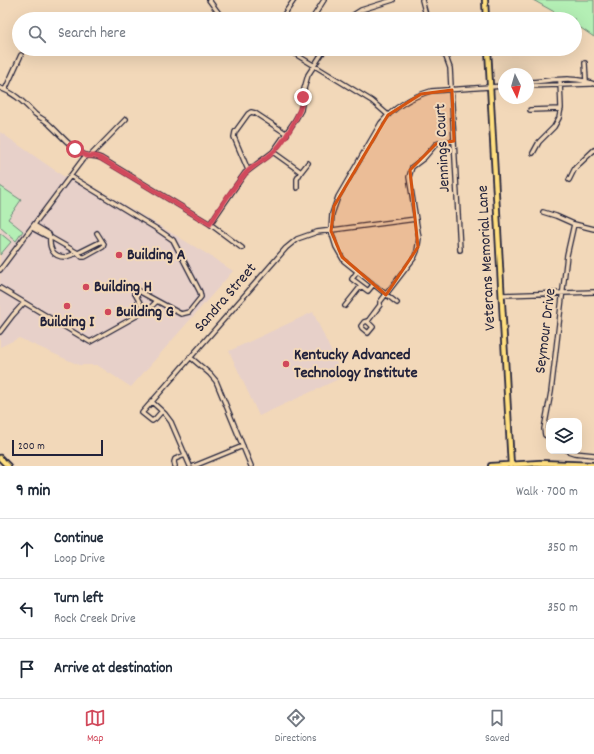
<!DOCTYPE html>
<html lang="en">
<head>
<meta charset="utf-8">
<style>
	body { margin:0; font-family:Dekko,sans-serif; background:#f6f6f7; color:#1f2937 }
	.controls { position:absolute; right:12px; bottom:12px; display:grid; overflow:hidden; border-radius:8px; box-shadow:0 4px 16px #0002 }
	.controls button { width:36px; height:36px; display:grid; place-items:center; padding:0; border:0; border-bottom:1px solid #e0e1e3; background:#fff; color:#1f2937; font:20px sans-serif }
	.compass { position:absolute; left:498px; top:68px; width:36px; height:36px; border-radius:50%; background:#fff; box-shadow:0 4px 16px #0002; rotate:175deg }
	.scale { position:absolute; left:12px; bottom:10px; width:91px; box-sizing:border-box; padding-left:4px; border:2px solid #22223b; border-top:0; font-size:11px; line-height:14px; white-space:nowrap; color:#22223b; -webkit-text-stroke:3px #f2d8b9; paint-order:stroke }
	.stop { position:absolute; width:12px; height:12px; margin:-9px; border:3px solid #d1495b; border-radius:50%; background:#fff }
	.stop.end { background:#d1495b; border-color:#fff; box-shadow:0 1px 4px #0008 }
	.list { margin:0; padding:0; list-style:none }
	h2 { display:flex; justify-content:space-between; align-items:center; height:52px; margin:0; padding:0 16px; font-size:17px }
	h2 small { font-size:13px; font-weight:400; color:#747a83 }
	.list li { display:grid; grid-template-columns:26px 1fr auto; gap:12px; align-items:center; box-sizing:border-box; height:60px; padding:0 16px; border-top:1px solid #e0e1e3 }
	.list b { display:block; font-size:15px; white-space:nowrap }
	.list p { margin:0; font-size:13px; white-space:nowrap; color:#747a83 }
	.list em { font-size:13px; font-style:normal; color:#747a83 }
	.icon { flex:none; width:22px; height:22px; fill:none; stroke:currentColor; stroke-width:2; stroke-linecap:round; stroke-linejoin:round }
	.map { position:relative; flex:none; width:594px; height:466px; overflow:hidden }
	.search { position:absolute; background:#fff; box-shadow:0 4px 16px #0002; left:12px; right:12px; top:12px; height:44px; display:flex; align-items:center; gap:10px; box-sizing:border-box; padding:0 14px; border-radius:22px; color:#747a83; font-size:15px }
	.sheet { height:232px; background:#fff }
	nav { display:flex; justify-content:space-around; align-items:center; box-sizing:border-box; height:56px; border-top:1px solid #e0e1e3; background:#fff; font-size:11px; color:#747a83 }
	nav a { display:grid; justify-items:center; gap:2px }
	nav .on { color:#d1495b }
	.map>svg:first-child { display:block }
</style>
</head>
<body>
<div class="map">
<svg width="594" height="466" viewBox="0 0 594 466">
	<rect width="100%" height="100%" fill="#f2d8b9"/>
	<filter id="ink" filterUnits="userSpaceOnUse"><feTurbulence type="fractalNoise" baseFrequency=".025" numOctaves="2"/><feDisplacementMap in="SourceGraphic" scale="8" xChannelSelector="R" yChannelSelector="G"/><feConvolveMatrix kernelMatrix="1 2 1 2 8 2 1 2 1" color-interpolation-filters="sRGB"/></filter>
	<g filter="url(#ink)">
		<path fill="#e7d0c9" d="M0,132l66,46 -66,87z
			M72,174l135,80 26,17 -102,116 -34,-22h-18l-60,-27 -19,9v-76z
			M313,312l30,65 -84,39 -30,-65z"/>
		<path fill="#b4efb5" stroke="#6b8878" d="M533,0h61v37l-19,-13v-5h-8z
			M0,186l21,14 -13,19 15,12 -7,10 -16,-14z
			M0,233l11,9 -11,13z"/>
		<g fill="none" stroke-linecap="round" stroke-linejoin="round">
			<defs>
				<path id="minor" d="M209,0l14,19
					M422,0l5,19
					M281,19l13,-19
					M312,19l12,-19
					M347,19l14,-9 32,-10
					M287,49l85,52 16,14
					M439,49l7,8 4,11 10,182
					M382,52l11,-3
					M585,63l1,18
					M528,82c22,-1 46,-7 66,2
					M528,86l63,-2
					M0,88c15,5 24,15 35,26 5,4 11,6 15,11 11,10 20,22 33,29 5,3 11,1 18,4l109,66 32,24
					M5,90l16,-35
					M530,110l31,-1
					M273,152l28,20 -4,7v9
					M533,153l6,-11 15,-15 5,-9 2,-10 -1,-28
					M91,155l35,-36
					M248,170l-14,-33 1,-5 13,-18 3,-2 4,1 32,21
					M301,172l7,-9
					M70,176l87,53 16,11 27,52 1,5 -12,15 -8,2 -46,-25 -1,3 11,20
					M569,180l6,-12 19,-18
					M543,212l13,4 18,8 20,5
					M210,224l35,-51 28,-21 21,-30 7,-12 3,-21 4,-14 17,-26
					M32,228l15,8 3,1 -1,-3 -15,-9
					M97,233l5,8 -24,12 -28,-16c-1,10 2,20 15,20 5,-1 8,-3 13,-4l4,4h3l18,-10 1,-3 -2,-3
					M0,270l83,-111 4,-3
					M357,272l-5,7 16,12 5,-6
					M0,288l90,54 59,-33 8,-8
					M502,295l92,-3
					M397,303l-53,-42 -8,-14 -5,-16 1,-17 6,-17 43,-74c14,-17 30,-26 50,-32l73,-5
					M345,306l16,-20
					M367,321l6,6 -5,6 -6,-5 -1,-2 3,-4 4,-1 12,-16v-3l34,-44 3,-7 2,-13 -10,-61 3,-10 12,-9 12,-14 6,-2 12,-1
					M0,332l13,-17 11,-12
					M190,357l20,17 6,7 35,85
					M151,401l14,13 6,8 19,44
					M162,411l-7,8 -3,2 -10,-8 144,-165 11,-9 20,-7 99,-13
					M549,437l-4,-2 -1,-6 7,-37 16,-137 7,-31
					M568,451l6,2 20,2
					M175,466l-1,-4 1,-3 10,-4
					M194,466l49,-20"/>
				<path id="major" d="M485,0l1,19
					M488,49l23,417
					M0,458l8,8
					M491,466l49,-3 54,2"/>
			</defs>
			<use href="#minor" stroke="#22223b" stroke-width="6"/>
			<use href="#major" stroke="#22223b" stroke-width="8"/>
			<use href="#minor" stroke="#f2d8b9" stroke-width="3.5"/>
			<use href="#major" stroke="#ffdf80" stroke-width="4.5"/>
		</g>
	</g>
	<g fill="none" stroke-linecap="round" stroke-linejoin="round" filter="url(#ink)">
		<path stroke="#d1495b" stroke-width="5" d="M75,149l12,7h8l5,2 110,66c10,-17 22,-35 35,-50 7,-8 17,-12 25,-19 13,-10 31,-41 33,-58"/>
	</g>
	<path fill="#d45411" fill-opacity="0.2" stroke="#d45411" stroke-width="3" stroke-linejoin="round" d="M452,90l2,51 -18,3 -26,26 8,77 -32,48 -44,-38 -11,-26 3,-25 54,-91 33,-21z"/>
	<g fill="#d1495b" stroke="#f2d8b9" stroke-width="1.5">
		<circle cx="119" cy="255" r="4"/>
		<circle cx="86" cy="287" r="4"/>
		<circle cx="67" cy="306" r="4"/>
		<circle cx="108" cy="312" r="4"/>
		<circle cx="286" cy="364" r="4"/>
	</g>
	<g text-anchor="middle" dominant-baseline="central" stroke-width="4" stroke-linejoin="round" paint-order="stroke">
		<g font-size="16" fill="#22223b" stroke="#f2d8b9">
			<text transform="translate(443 148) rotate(-93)">Jennings Court</text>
			<text transform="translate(487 258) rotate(-93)">Veterans Memorial Lane</text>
			<text transform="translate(226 298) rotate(-49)">Sandra Street</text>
			<text transform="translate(546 331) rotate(-83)">Seymour Drive</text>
		</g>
		<g font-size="16" font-weight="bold" fill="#22223b" stroke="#f2d8b9" text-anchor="start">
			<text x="127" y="255">Building A</text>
			<text x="94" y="287">Building H</text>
			<text x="116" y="312">Building G</text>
			<text x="67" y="322" text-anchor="middle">Building I</text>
			<text x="294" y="355">Kentucky Advanced<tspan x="294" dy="18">Technology Institute</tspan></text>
		</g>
	</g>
</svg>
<div class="controls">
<button><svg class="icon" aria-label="layers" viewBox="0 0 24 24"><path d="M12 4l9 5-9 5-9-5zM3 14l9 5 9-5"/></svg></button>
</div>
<svg class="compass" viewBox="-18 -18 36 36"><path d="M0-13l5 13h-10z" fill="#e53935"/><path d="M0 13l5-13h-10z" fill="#747a83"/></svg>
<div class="scale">200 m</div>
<div class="stop" style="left:75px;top:149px"></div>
<div class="stop end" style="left:303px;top:97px"></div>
<div class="search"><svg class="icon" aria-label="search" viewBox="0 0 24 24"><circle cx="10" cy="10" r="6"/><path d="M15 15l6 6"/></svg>Search here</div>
</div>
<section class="sheet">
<h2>9 min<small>Walk · 700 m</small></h2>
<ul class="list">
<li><svg class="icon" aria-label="ahead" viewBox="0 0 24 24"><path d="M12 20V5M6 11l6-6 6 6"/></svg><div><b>Continue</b><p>Loop Drive</p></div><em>350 m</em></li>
<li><svg class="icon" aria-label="left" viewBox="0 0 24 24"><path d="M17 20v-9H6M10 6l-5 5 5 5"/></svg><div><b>Turn left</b><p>Rock Creek Drive</p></div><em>350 m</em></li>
<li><svg class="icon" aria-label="arrive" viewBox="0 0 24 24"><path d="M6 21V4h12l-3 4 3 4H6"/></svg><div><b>Arrive at destination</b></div></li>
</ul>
</section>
<nav>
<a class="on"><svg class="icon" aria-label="map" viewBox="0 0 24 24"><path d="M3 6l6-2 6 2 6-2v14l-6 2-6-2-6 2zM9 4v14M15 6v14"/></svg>Map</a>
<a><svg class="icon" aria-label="directions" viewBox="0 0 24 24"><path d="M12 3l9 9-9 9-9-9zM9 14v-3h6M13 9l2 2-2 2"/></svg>Directions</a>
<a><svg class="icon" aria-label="saved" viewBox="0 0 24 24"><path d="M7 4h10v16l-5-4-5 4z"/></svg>Saved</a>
</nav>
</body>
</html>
